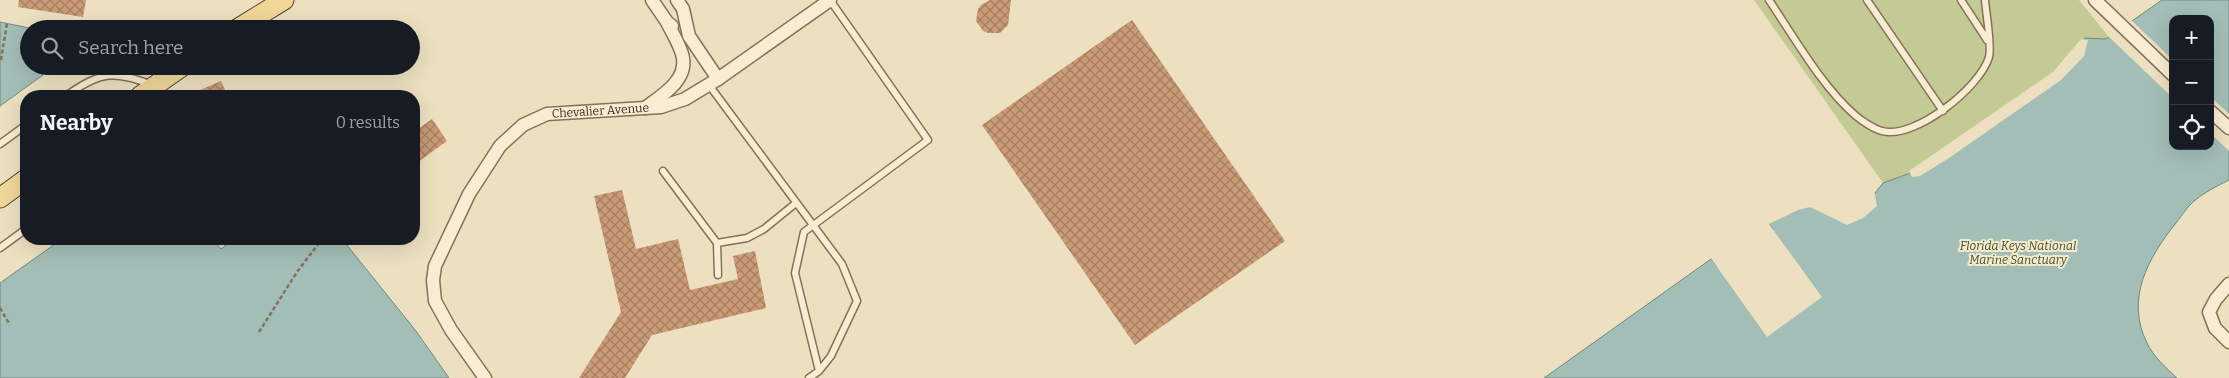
<!DOCTYPE html>
<html lang="en">
<head>
<meta charset="utf-8">
<style>
	body { margin:0; font-family:Bitter,serif; background:#20242c; color:#f1f3f6 }
	.controls { position:absolute; right:15px; top:15px; display:grid; overflow:hidden; border-radius:10px; box-shadow:0 5px 20px #0002 }
	.controls button { width:45px; height:45px; display:grid; place-items:center; padding:0; border:0; border-bottom:1px solid #363941; background:#171b24; color:#f1f3f6; font:25px sans-serif }
	.list { margin:0; padding:0; list-style:none }
	h2 { display:flex; justify-content:space-between; align-items:center; height:65px; margin:0; padding:0 20px; font-size:21px }
	h2 small { font-size:16px; font-weight:400; color:#9ea1a6 }
	.icon { flex:none; width:28px; height:28px; fill:none; stroke:currentColor; stroke-width:2; stroke-linecap:round; stroke-linejoin:round }
	.map { position:relative; flex:none; width:2229px; height:378px; overflow:hidden }
	.search { position:absolute; background:#171b24; box-shadow:0 5px 20px #0002; left:20px; top:20px; width:400px; height:55px; display:flex; align-items:center; gap:12px; box-sizing:border-box; padding:0 18px; border-radius:28px; color:#9ea1a6; font-size:19px }
	.panel { position:absolute; background:#171b24; box-shadow:0 5px 20px #0002; left:20px; top:90px; width:400px; height:155px; border-radius:20px }
	.map>svg:first-child { display:block }
</style>
</head>
<body>
<div class="map">
<svg width="2229" height="378" viewBox="0 0 2229 378">
	<defs>
		<pattern id="building-cross-hatch" width="8" height="8" patternUnits="userSpaceOnUse" patternTransform="scale(1.25)"><rect width="8" height="8" fill="#ca9b76"/><path d="M0 0l8 8M0 8l8-8" fill="none" stroke="#a57e60"/></pattern>
	</defs>
	<rect width="100%" height="100%" fill="#ece0c0"/>
	<path fill="#c3ca94" fill-rule="evenodd" d="M1754,0h325l30,37 53,-37h67v180c-12,6 -26,13 -36,22 -7,6 -12,15 -17,21 -28,35 -51,76 -29,120 6,13 19,25 30,35h-633l167,-119 7,9 123,-50 18,-5 24,-30zM2173,19h37v127h-37z"/>
	<path fill="#a3beb7" stroke="#6a8c84" fill-rule="evenodd" d="M2162,0h67v180c-12,6 -26,13 -36,22 -7,6 -12,15 -17,21 -28,35 -51,76 -29,120 6,13 19,25 30,35h-633l167,-119 7,9 55,-39 -7,-9 39,-21 36,19 18,-5 24,-30 33,-12 139,-97 30,-36 21,1zM2173,19h37v127h-37z
		M0,22l34,7h-5v37h9l5,9 -43,31z
		M62,239h150l9,10 13,-10h108l74,92 33,47h-449v-95z"/>
	<path fill="#ece0c0" d="M2130,19l43,41v38l-66,-63z
		M2081,39l7,1 -4,16 -23,24 -112,78 -29,18 -8,1 -3,-6 144,-99z
		M2210,96l19,18v37l-19,-18z
		M1874,190l3,16 -14,12 -16,7 -37,-18 -12,3 -29,14 53,73 -55,40 -57,-80 3,1 5,7 51,-36 -5,-8 1,-3 39,-21 37,18 17,-4z"/>
	<path fill="url(#building-cross-hatch)" d="M19,0h67l-3,17 -65,-10z
		M990,0h21l-3,25 -8,8h-12l-5,-2 -7,-10 2,-12 3,-4z
		M1132,20l153,221 -150,104 -153,-220z
		M221,81l7,15h-42z
		M432,119l15,22 -33,24v-33z
		M622,190l14,59 42,-10 12,51 48,-11 -5,-23 22,-5 11,57 -114,27 -27,43h-46l42,-66 -27,-116z"/>
	<g fill="none" stroke-linecap="round" stroke-linejoin="round">
		<defs>
			<path id="lane" d="M1769,0c25,37 53,87 87,116 6,5 18,13 26,15 32,9 98,-43 107,-74 3,-10 -3,-44 -4,-57
				M1867,0l76,111
				M1961,0l26,40
				M709,85l133,179 15,37 -26,55 -12,15
				M66,96c35,-25 49,-26 89,-10l4,10
				M0,144l26,-19
				M663,171l54,72 30,-5 17,-9 32,-26
				M717,243l1,32
				M0,248l26,-19
				M809,378l10,-7 -24,-98 9,-41 124,-92 -98,-140"/>
			<g id="street">
				<path d="M652,0l15,22 5,4"/>
				<path d="M677,0l6,9 6,27 29,43"/>
				<path d="M2095,0l78,75"/>
				<path d="M645,108c16,-12 42,-27 38,-50 -2,-12 -11,-25 -16,-36"/>
				<path d="M2210,111l19,17"/>
				<path d="M2229,284l-13,15 -7,13 6,16 14,14"/>
				<path id="s1" d="M485,378l-34,-48 -16,-29 -2,-21 2,-14 34,-72 31,-48 23,-21 24,-11 114,-7 24,-8 33,-20 112,-79"/>
			</g>
			<path id="primary" d="M237,29l47,-29
				M140,96l43,-30
				M0,198l26,-19"/>
		</defs>
		<use href="#lane" stroke="#857158" stroke-width="9"/>
		<use href="#street" stroke="#857158" stroke-width="15"/>
		<use href="#primary" stroke="#523f2d" stroke-width="21"/>
		<path stroke="#857158" stroke-width="2.5" stroke-dasharray="4 2.5" stroke-linecap="butt" d="M31,29v-1
			M26,54l3,-15
			M1,60l6,-37
			M0,308l10,17
			M259,332l38,-60 25,-33"/>
		<use href="#lane" stroke="#f8edd2" stroke-width="6"/>
		<use href="#street" stroke="#f8edd2" stroke-width="12"/>
		<use href="#primary" stroke="#f0d697" stroke-width="19"/>
	</g>
	<g text-anchor="middle" dominant-baseline="central" stroke-width="4" stroke-linejoin="round" paint-order="stroke">
		<g font-size="12" fill="#35291c" stroke="#f4eacf">
			<text stroke="none"><textPath href="#s1" startOffset="375">Chevalier Avenue</textPath></text>
		</g>
		<g font-size="12" font-style="italic" fill="#445123" stroke="#f4eacf">
			<text x="2018" y="246">Florida Keys National<tspan x="2018" dy="14">Marine Sanctuary</tspan></text>
		</g>
	</g>
</svg>
<div class="controls">
<button>+</button>
<button>−</button>
<button><svg class="icon" aria-label="locate" viewBox="0 0 24 24"><circle cx="12" cy="12" r="6"/><path d="M12 2v4M12 18v4M2 12h4M18 12h4"/></svg></button>
</div>
<div class="search"><svg class="icon" aria-label="search" viewBox="0 0 24 24"><circle cx="10" cy="10" r="6"/><path d="M15 15l6 6"/></svg>Search here</div>
<section class="panel">
<h2>Nearby<small>0 results</small></h2>
<ul class="list">
</ul>
</section>
</div>
</body>
</html>
